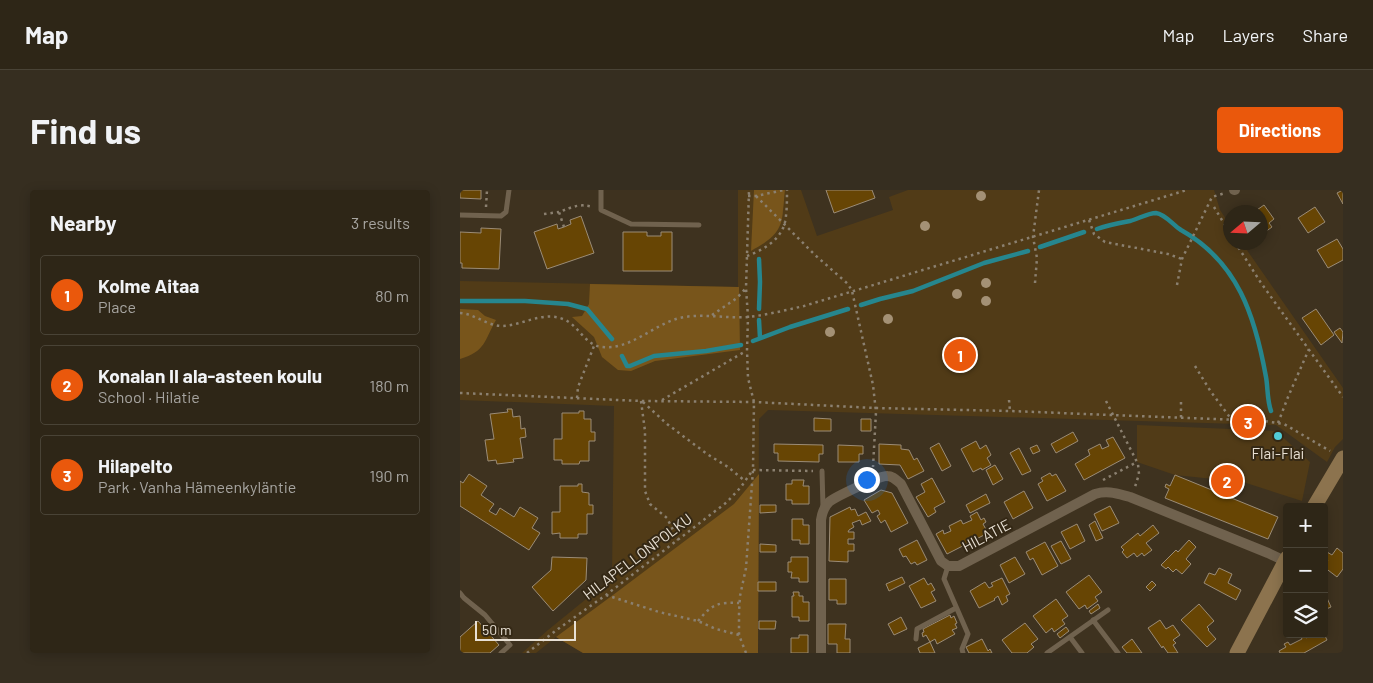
<!DOCTYPE html>
<html lang="en">
<head>
<meta charset="utf-8">
<style>
	body { margin:0; font-family:Barlow,sans-serif; background:#362e20; color:#f1f3f6 }
	.controls { position:absolute; right:15px; bottom:15px; display:grid; overflow:hidden; border-radius:5px; box-shadow:0 2px 12px #0003 }
	.controls button { width:45px; height:45px; display:grid; place-items:center; padding:0; border:0; border-bottom:1px solid #494336; background:#2e2617; color:#f1f3f6; font:25px sans-serif }
	.compass { position:absolute; left:763px; top:15px; width:45px; height:45px; border-radius:50%; background:#2e2617; box-shadow:0 2px 12px #0003; rotate:251deg }
	.scale { position:absolute; left:15px; bottom:12px; width:101px; box-sizing:border-box; padding-left:5px; border:2px solid #e8e0d4; border-top:0; font-size:14px; line-height:18px; white-space:nowrap; color:#e8e0d4; -webkit-text-stroke:4px #342815; paint-order:stroke }
	.you { position:absolute; left:406px; top:289px; width:18px; height:18px; margin:-12px; border:4px solid #fff; border-radius:50%; background:#1a73e8; box-shadow:0 0 0 8px #1a73e833 }
	.badge { display:grid; place-items:center; width:32px; height:32px; border-radius:50%; background:#ea580c; color:#fff; font-size:16px; font-weight:700 }
	.pin { position:absolute; translate:-50% -50%; border:2px solid #fff; box-shadow:0 1px 5px #0006 }
	.list { margin:0; padding:0; list-style:none }
	h2 { display:flex; justify-content:space-between; align-items:center; height:65px; margin:0; padding:0 20px; font-size:21px }
	h2 small { font-size:16px; font-weight:400; color:#a7a5a1 }
	.list li { display:grid; grid-template-columns:32px 1fr auto; gap:15px; align-items:center; box-sizing:border-box; height:80px; margin:0 10px 10px; padding:0 10px; border:1px solid #494336; border-radius:5px }
	.list b { display:block; font-size:19px; white-space:nowrap }
	.list p { margin:0; font-size:16px; white-space:nowrap; color:#a7a5a1 }
	.list em { font-size:16px; font-style:normal; color:#a7a5a1 }
	.icon { flex:none; width:28px; height:28px; fill:none; stroke:currentColor; stroke-width:2; stroke-linecap:round; stroke-linejoin:round }
	.map { position:relative; flex:none; width:883px; height:463px; overflow:hidden; border-radius:5px }
	header { display:flex; align-items:center; gap:30px; box-sizing:border-box; height:70px; padding:0 25px; background:#2e2617; border-bottom:1px solid #494336 }
	header strong { font-size:24px }
	nav { display:flex; gap:28px; margin-inline-start:auto; font-size:18px }
	.intro { display:flex; align-items:center; justify-content:space-between; box-sizing:border-box; height:120px; padding:0 30px }
	h1 { margin:0; font-size:35px }
	.button { padding:12px 22px; border-radius:5px; background:#ea580c; color:#fff; font-size:18px; font-weight:700 }
	main { display:flex; gap:30px; padding:0 30px }
	aside { flex:1; background:#2e2617; border-radius:5px; box-shadow:0 2px 12px #0003 }
	.map>svg:first-child { display:block }
</style>
</head>
<body>
<header>
<strong>Map</strong>
<nav><a>Map</a><a>Layers</a><a>Share</a></nav>
</header>
<div class="intro"><h1>Find us</h1><a class="button">Directions</a></div>
<main>
<aside>
<h2>Nearby<small>3 results</small></h2>
<ul class="list">
<li><span class="badge">1</span><div><b>Kolme Aitaa</b><p>Place</p></div><em>80 m</em></li>
<li><span class="badge">2</span><div><b>Konalan II ala-asteen koulu</b><p>School · Hilatie</p></div><em>180 m</em></li>
<li><span class="badge">3</span><div><b>Hilapelto</b><p>Park · Vanha Hämeenkyläntie</p></div><em>190 m</em></li>
</ul>
</aside>
<div class="map">
<svg width="883" height="463" viewBox="0 0 883 463">
	<rect width="100%" height="100%" fill="#3e321f"/>
	<path fill="#513b17" d="M278,0h63l16,46 76,-26 -4,-13 19,-7h306l6,20 10,15 1,17 11,1 101,145v51l-8,8 -8,15 -51,-37 -508,-15 -9,9 -1,234h-175l-27,-16 -20,16h-14l26,-23 64,-52 2,-172 -154,-6v-119l278,6z
		M677,235l139,6 34,31 -8,39 -59,-19 -68,-7 -38,-13z"/>
	<path fill="#78551b" d="M294,0h31c-1,7 -1,13 -2,20 -1,23 -13,30 -32,41z
		M130,94l149,3 1,63 -85,11 -24,10 -13,-1 -16,-13 -8,-20 -22,-20 10,-1 7,-12z
		M0,119l18,1 7,6 11,4c-12,21 -10,31 -36,39z
		M299,284l-1,179h-175l-27,-16 57,-42 121,-91z"/>
	<g fill="none" stroke-linecap="round" stroke-linejoin="round">
		<path stroke="#26868e" stroke-width="4.5" d="M637,39c11,-4 22,-6 33,-8 8,-2 18,-8 26,-8 9,1 17,12 25,17 57,32 74,86 85,147 2,11 1,23 5,34
			M580,57l44,-15
			M0,111h65l43,3 19,5 25,30
			M401,115l19,-6 33,-8 71,-28 44,-12
			M299,119l1,-27 -1,-23
			M299,130l1,18
			M293,151l37,-14 58,-18
			M162,166l5,10h3l24,-10 52,-5 35,-6"/>
	</g>
	<path fill="#674504" stroke="#9b8c77" d="M0,0h21v9l-21,-1z
		M366,0h46l3,8 -41,15z
		M883,0v14l-6,-11z
		M804,15l10,14 -5,4 3,4 -11,8v-23h-7z
		M855,17l10,15 -17,11 -10,-15z
		M121,26l13,37 -47,16 -13,-37 23,-8 1,5 6,-2 7,-3 -1,-4z
		M21,38l20,1 -2,40 -37,-1v-5h-2v-31l21,1z
		M163,42h24v4h14v-4h11v39h-49z
		M877,49l6,10v11l-15,8 -11,-18z
		M856,119l18,26 -13,10 -19,-27z
		M880,138l3,4 -1,11 -8,-11z
		M47,219h5l1,8 7,-1 1,13 4,-1 1,9 -6,1 3,20 -10,1 1,3 -17,2 -1,-4 -8,1 -3,-21 9,-1 -4,-25 18,-2z
		M119,221h5v8h7v13h4v9h-6v20h-9l-1,3h-17v-4h-8v-21h8v-26h17z
		M354,228l17,1v12h-17z
		M401,229h10v12h-10z
		M613,242l5,9 -22,12 -5,-9z
		M653,247l12,21 -41,22 -9,-16 15,-9 -2,-5 12,-6 2,5 7,-3 -3,-6z
		M516,251l4,8 6,-4 5,10 -4,3 4,7 -9,5 -1,-2 -8,4 -12,-23z
		M479,253l12,23 -9,5 -12,-23z
		M314,254l49,1v9h-4v8l-41,-1v-8h-4z
		M419,254l22,1v4l8,1 5,10 3,-2 7,13 -16,8 -8,-14 -21,-1z
		M378,255l25,1v8h-4v8h-21z
		M577,255l3,6 -7,3 -3,-6z
		M559,258l12,23 -9,4 -12,-22z
		M535,275l8,14 -10,6 -7,-15z
		M590,283l2,3 4,-2 10,17 -19,10 -9,-17 5,-3 -2,-3z
		M9,284l18,12 -6,9 13,9 -5,7 7,4 4,-7 14,9 6,-10 18,11 -6,10 8,5 -11,17 -69,-44v-25l3,2z
		M715,285l103,42 -10,22 -103,-41 4,-9 -4,-2 1,-3 4,2z
		M472,288l13,24 -11,6 2,4 -8,5 -12,-20 9,-5 -4,-8z
		M332,290h12l-1,6h6v18h-17v-4h-6v-16h6z
		M118,294h4v8l7,1v12h4v9h-6v20h-9v4h-18v-5l-8,1v-22h8v-26h18z
		M421,300l11,3 16,30 -17,9 -6,-12 -4,3 -4,-7 3,-2 -2,-4 -6,3 -8,-13z
		M564,301l9,17 -20,11 -9,-17z
		M526,304l4,9 -20,10 -4,-8z
		M300,315h16v7l-16,1z
		M650,316l9,17 -17,8 -8,-17z
		M390,317l1,3 4,-1 3,7 8,-4 5,9 -9,4 -2,-5 -8,3 2,4 -5,3 -1,2h6v7h-6v5h6v7h-6v11l-19,-1 1,-44z
		M517,322l4,8 3,-2 2,4 -3,2 5,9 -41,21 -11,-20 7,-4 1,4 7,-3 -2,-5 12,-6 2,4 9,-4 -2,-4z
		M332,329h11v6h6v19h-9v-4h-8z
		M635,331l8,17 -7,3 -7,-16z
		M617,334l8,17 -15,8 -9,-17z
		M693,335l6,8 -13,10 6,7 -8,6 -2,-3 -5,4 -3,-4 -7,5 -5,-6 2,-2 -3,-3 17,-14 2,3z
		M457,350l10,20 -10,5 -2,-3 -4,2 -5,-8 -3,1 -4,-8z
		M729,350l7,7 -10,12 5,5 -9,10 -6,-5 -3,3 -5,-5 -2,2 -5,-4 15,-15 2,2z
		M601,351l10,18 -10,5 -10,-18z
		M585,352l13,24 -16,9 -9,-17 -3,2 -4,-8z
		M300,354l16,1v7h-16z
		M877,358l6,5v16l-6,8 -13,-10v-2l4,-5 -4,-2v-2l3,-4 5,3z
		M92,367l35,1 -1,22 -33,31 -21,-24 19,-17z
		M331,367h17v25h-9v-4h-8l1,-6h-4v-10h3z
		M555,367l10,17 -16,9 -9,-18z
		M759,378l13,6 -4,9 13,7 -5,10 -32,-17 5,-10 6,2z
		M629,385l13,17 -7,5 3,4 -11,8 -2,-4 -6,4 -13,-17z
		M442,387l3,6 -16,8 -3,-7z
		M464,388l4,7 3,-2 4,7 -4,2 5,9 -15,7 -12,-22z
		M542,388l8,16 -4,2 2,5 -6,4 -4,-9 -4,3 1,1 -16,8 -9,-17 15,-9 4,6 4,-2 -2,-3z
		M369,389h17v25h-9v-4h-8z
		M692,391l4,4 -6,6 -4,-4z
		M298,392h18v9h-18z
		M333,402h6v4h4v6h6v19h-10v-4h-7v-21h2z
		M867,408l4,9 -7,3v-11z
		M596,409l12,17 -6,4 3,4 -11,8 -2,-4 -6,5 -13,-17z
		M638,414l2,4 -9,6 -2,-3z
		M739,414l15,17 -7,6 2,2 -1,1 8,9 -9,8 -26,-27z
		M490,425l1,3 3,-2 3,7 -2,1 2,4 -5,2 3,4 -18,10 -2,-5 -5,3 -4,-7 -3,2 -1,-4 2,-1 -1,-3z
		M441,427l6,12 -13,6 -6,-11z
		M700,430l6,9 7,-4 7,10 -7,5 3,3 -3,2 5,8h-10l-5,-7 -1,2 -14,-20z
		M18,431l21,24 -9,8h-30v-16z
		M299,431h17l-1,8h-16z
		M565,433l13,16 -7,5 3,3 -7,6h-15l-10,-13z
		M368,434h18l-1,15h5v14h-13v-9h-9z
		M606,437l3,4 -9,7 -3,-4z
		M841,444h3l2,4 7,-4h11l3,6 -23,13h-24l-1,-2 7,-4 -2,-3 4,-2 2,3 12,-6 -2,-4z
		M339,445h9v18h-17v-15h8z
		M522,449l6,12 2,-2 2,4h-23l-3,-6z
		M672,449l10,14h-15l-5,-6z
		M470,452l5,11h-15l-2,-5z"/>
	<g fill="none" stroke-linecap="round" stroke-linejoin="round">
		<path stroke="#8b8070" stroke-width="2.5" stroke-dasharray="2.5 4" stroke-linecap="butt" d="M288,6h8l28,-6
			M296,6l59,59 33,29 4,7 21,94 3,27 -3,55
			M26,17l1,-17
			M754,17l17,28
			M84,24l15,-2
			M629,30l5,14 11,8 63,12 14,5
			M104,37l-5,-15c14,-5 20,-9 34,-5
			M775,52l26,41 82,114
			M287,66c16,-6 34,-16 38,-34 2,-10 2,-21 2,-32
			M575,93l2,-25 -4,-21 6,-47
			M717,95l5,-26 30,-62 13,-4
			M0,123c15,1 27,13 43,13 20,-1 40,-15 60,-7 16,6 21,26 39,28 27,3 49,-20 74,-28 23,-7 49,0 72,-2 19,-2 38,-7 56,-11l383,-116
			M252,125l25,-17 9,-10
			M735,176l16,26 21,28
			M0,203l181,8 113,1 121,6 135,3 254,10 20,3 46,27
			M117,208l1,-11 16,-41
			M202,210l84,-49
			M549,210l1,11
			M181,211l4,30v60l5,13 17,14 11,22
			M646,211l32,63 1,10 -4,13
			M183,212l24,22 40,30 21,13 17,14
			M721,212v16
			M818,233l10,-26 21,-48
			M293,280l60,1
			M643,290l34,-18
			M146,405l53,17 39,9 18,8 23,6
			M238,431c14,-17 20,-19 41,-18
			M67,463l31,-24 48,-34 121,-93 14,-15 11,-16
			M286,463l-7,-18v-23l1,-16 6,-28 7,-98 1,-68 -6,-24 -1,-28 1,-33 -2,-29 3,-98"/>
		<path stroke="#70624e" stroke-width="5" d="M141,0v20l30,14 68,1
			M0,25l41,1 5,-4 3,-22
			M362,281l1,36
			M488,376l-4,13 24,55 -6,15 1,4
			M0,403l4,5 21,17 25,30 -9,8
			M633,430l25,33
			M610,447l12,16
			M456,449l1,-10 39,-21
			M587,463l61,-43"/>
		<path stroke="#70624e" stroke-width="10" d="M774,0h1
			M361,463v-133c1,-7 3,-13 8,-18 6,-5 52,-27 58,-26 6,0 9,4 14,8l40,77 7,5h11l136,-72c13,-4 23,0 35,3l138,56 17,8"/>
		<path stroke="#8c734e" stroke-width="15" d="M854,317l29,-49
			M777,463l50,-95"/>
	</g>
	<g fill="#a49175">
		<circle cx="521" cy="6" r="5"/>
		<circle cx="465" cy="36" r="5"/>
		<circle cx="526" cy="93" r="5"/>
		<circle cx="497" cy="104" r="5"/>
		<circle cx="526" cy="111" r="5"/>
		<circle cx="428" cy="129" r="5"/>
		<circle cx="370" cy="142" r="5"/>
	</g>
	<circle fill="#52ccd6" stroke="#342815" stroke-width="2" cx="818" cy="246" r="5"/>
	<g text-anchor="middle" dominant-baseline="central" stroke-width="4" stroke-linejoin="round" paint-order="stroke">
		<g font-size="15" fill="#e8e0d4" stroke="#342815">
			<text x="818" y="263">Flai-Flai</text>
		</g>
		<g font-size="15" fill="#e8e0d4" stroke="#342815">
			<text transform="translate(526 345) rotate(-28)">HILATIE</text>
			<text transform="translate(177 366) rotate(-37)">HILAPELLONPOLKU</text>
		</g>
	</g>
</svg>
<div class="controls">
<button>+</button>
<button>−</button>
<button><svg class="icon" aria-label="layers" viewBox="0 0 24 24"><path d="M12 4l9 5-9 5-9-5zM3 14l9 5 9-5"/></svg></button>
</div>
<svg class="compass" viewBox="-18 -18 36 36"><path d="M0-13l5 13h-10z" fill="#e53935"/><path d="M0 13l5-13h-10z" fill="#a7a5a1"/></svg>
<div class="scale">50 m</div>
<div class="you"></div>
<div class="pin badge" style="left:500px;top:165px">1</div>
<div class="pin badge" style="left:767px;top:291px">2</div>
<div class="pin badge" style="left:788px;top:232px">3</div>
</div>
</main>
</body>
</html>
